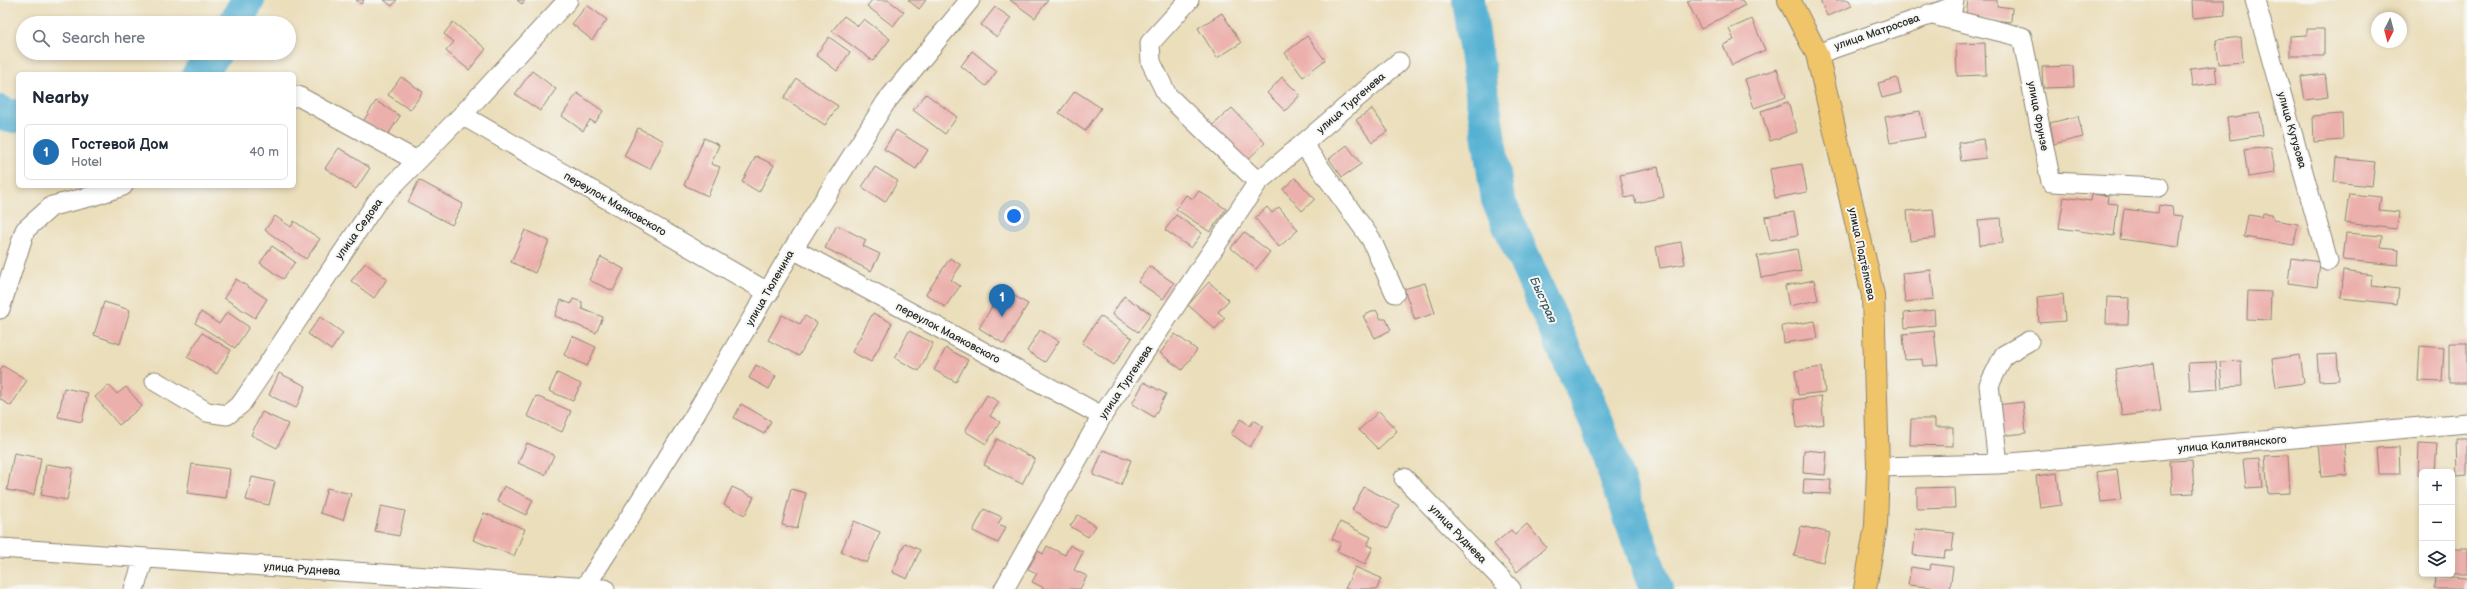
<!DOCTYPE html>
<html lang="en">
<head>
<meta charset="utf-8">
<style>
	body { margin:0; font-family:"Balsamiq Sans",sans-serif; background:#f2f2f3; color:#1f2937 }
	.controls { position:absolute; right:12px; bottom:12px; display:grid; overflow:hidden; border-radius:6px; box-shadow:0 2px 6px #0003 }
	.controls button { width:36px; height:36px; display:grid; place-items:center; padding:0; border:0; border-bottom:1px solid #e0e1e3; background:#fff; color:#1f2937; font:20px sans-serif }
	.compass { position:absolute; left:2371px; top:12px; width:36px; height:36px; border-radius:50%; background:#fff; box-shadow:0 2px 6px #0003; rotate:186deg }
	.you { position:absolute; left:1014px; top:216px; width:14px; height:14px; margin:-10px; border:3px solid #fff; border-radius:50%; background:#1a73e8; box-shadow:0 0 0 6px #1a73e833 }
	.badge { display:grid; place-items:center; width:26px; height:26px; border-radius:50%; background:#1f6fb2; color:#fff; font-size:13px; font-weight:700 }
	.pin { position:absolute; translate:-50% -33px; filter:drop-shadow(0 1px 2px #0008) }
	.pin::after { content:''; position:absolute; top:21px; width:14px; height:12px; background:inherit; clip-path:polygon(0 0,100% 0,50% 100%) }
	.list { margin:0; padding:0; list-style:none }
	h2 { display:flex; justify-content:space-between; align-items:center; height:52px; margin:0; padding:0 16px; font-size:17px }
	h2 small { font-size:13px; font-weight:400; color:#747a83 }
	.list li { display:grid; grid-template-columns:26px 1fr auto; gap:12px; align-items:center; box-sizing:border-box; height:56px; margin:0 8px 8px; padding:0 8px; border:1px solid #e0e1e3; border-radius:6px }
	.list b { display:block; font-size:15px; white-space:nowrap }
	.list p { margin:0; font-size:13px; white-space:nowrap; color:#747a83 }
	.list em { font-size:13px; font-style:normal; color:#747a83 }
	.icon { flex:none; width:22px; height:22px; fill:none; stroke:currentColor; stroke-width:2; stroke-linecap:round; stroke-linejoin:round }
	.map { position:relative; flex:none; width:2467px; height:589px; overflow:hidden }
	.search { position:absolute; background:#fff; box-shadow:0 2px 6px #0003; left:16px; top:16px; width:280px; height:44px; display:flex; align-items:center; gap:10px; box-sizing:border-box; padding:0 14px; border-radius:22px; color:#747a83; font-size:15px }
	.panel { position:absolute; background:#fff; box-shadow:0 2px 6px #0003; left:16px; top:72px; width:280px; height:116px; border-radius:6px }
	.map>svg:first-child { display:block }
</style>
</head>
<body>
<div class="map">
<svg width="2467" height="589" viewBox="0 0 2467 589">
	<rect width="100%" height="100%" fill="#f6f6f2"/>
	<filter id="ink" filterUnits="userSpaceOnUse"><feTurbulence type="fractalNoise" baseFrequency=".025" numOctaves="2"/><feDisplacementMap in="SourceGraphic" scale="8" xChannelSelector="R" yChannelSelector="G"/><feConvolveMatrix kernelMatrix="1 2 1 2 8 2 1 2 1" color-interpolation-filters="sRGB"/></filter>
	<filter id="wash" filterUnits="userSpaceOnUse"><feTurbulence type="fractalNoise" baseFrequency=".012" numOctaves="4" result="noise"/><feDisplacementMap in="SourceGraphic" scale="16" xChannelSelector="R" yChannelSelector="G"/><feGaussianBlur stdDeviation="0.9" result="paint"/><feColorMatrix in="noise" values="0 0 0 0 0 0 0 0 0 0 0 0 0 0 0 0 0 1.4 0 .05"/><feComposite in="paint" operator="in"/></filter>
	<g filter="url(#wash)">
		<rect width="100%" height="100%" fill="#ebdebb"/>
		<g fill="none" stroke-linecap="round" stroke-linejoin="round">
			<path stroke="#54b1d3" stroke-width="34" d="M1468,0l30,200 99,223 59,166
				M235,23l13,-23
				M199,74l16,-21
				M0,112l9,4h9"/>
		</g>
		<g id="blocks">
			<path fill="#ecb0ac" d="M356,0h8l-3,4z
				M384,0h13l-5,6z
				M517,0h8l-3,4z
				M872,0h16l16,12 -11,14 -26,-20z
				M908,0h18l-7,9z
				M1010,0h38l-13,18z
				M1690,0h52l3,5 -44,24 -14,-28z
				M1820,0h29l3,6 -25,10z
				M1968,0h29v6l15,2 -1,14 -45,-5z
				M2192,0h32l1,15 -32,3z
				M587,5l20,15 -15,20 -20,-16z
				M995,7l16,11 -14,19 -16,-12z
				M1222,13l19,30 -24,15 -19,-30z
				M844,16l14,10 6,-7 26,20 -17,22 -41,-30z
				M1752,19l13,31 -33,15 -9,-20 11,-5 -5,-11z
				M453,22l33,27 -17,21 -23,-19 8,-9 -10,-8z
				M2307,29h17v27h-34v-20l17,-1z
				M1307,36l18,24 -22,17 -18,-24z
				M829,37l21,15 -13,19 -21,-16z
				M2241,37l2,25 -24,2 -3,-24z
				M1985,43l1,32 -29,1 -1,-32z
				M972,51l25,20 -11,15 -25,-20z
				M2073,66l1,21 -31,1 -1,-21z
				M2215,66l2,17 -25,3 -2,-17z
				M1777,69l9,28 -32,11 -9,-29z
				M532,71l24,18 -16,22 -25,-17z
				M2325,74l3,23 -23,3 -4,-23z
				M401,77l22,15 -13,18 -22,-15z
				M1282,77l18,18 -15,16 -18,-18z
				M1897,78l4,15 -19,5 -4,-15z
				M797,79l41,27 -13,19 -41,-27z
				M1075,91l26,17 -16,23 -26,-18z
				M577,93l26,18 -8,12 -5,-3 -7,11 -21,-15z
				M926,94l31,23 -12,17 -32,-24z
				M376,101l24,15 -14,22 -24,-15z
				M1788,102l9,30 -27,9 -9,-30z
				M1232,108l33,35 -20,19 -33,-36z
				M1372,109l16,22 -16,11 -16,-22z
				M1920,111l5,26 -35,6 -5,-26z
				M2260,113l3,22 -33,5 -3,-22z
				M2342,114l1,26 -29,2 -1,-26z
				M2078,116l5,21 -29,7 -4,-21z
				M638,128l26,13 -14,28 -26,-13z
				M896,130l32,20 -12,19 -32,-20z
				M704,138l15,7 -8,19 9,3 -12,29 -24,-11z
				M1983,139l3,19 -25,3 -3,-18z
				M1347,145l14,19 -19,13 -13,-18z
				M2271,147l4,26 -27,4 -4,-27z
				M339,148l31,20 -14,21 -31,-21z
				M756,156l18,9 -15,27 -17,-10z
				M2336,158l39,4 -3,24 -38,-4z
				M1802,164l5,28 -32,6 -5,-29z
				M875,167l23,14 -13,21 -23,-15z
				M1658,167l6,30 -28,6 -2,-7 -9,2 -5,-23z
				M1295,178l20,21 -13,12 -19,-22z
				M419,180l44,24 -11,21 -44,-23z
				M1199,191l27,18 -16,23 -34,-23 10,-14 7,4z
				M2092,194l16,2 -1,7 11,1 -4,32 -55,-8 5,-31 27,4z
				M2349,194l32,3 -2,13 20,2 -2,17 -52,-6z
				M2159,205l13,2 1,8 10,1 -4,31 -59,-8 4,-30 34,4z
				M1267,207l5,6 7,-6 19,23 -19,17 -24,-29z
				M1933,209l3,29 -26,3 -3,-30z
				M1794,212l4,23 -28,5 -5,-23z
				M2263,213l9,1 2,6 24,4 -4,21 -50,-8 4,-22 14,2z
				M1176,215l26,18 -11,15 -26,-18z
				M275,216l16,11 3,-6 26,18 -14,20 -41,-29z
				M2001,218l2,25 -23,2 -2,-25z
				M837,225l29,15 -3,6 17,8 -9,17 -46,-23z
				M525,230l24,11 -14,32 -24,-11z
				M1244,232l26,20 -14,17 -25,-21z
				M2346,233l36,3 -1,12 18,2 -1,15 -55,-5z
				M1681,242l4,22 -25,4 -4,-21z
				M272,246l23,16 -12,17 -23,-16z
				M1797,249l4,22 -40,7 -4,-22z
				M601,257l23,12 -11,22 -24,-11z
				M950,258l11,7 -10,15 9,6 -15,21 -19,-13z
				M2291,258l29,4 -3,25 -29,-4z
				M365,263l22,16 -13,19 -23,-17z
				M1149,266l25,17 -11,16 -25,-17z
				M1931,270l3,29 -29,3 -3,-29z
				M2343,271l29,4 -1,11 28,3 -2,15 -57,-6z
				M236,279l31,20 -12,19 -31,-20z
				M1814,280l4,20 -29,6 -4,-20z
				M1209,282l20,18 -11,12 7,6 -10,11 -27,-24z
				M1425,283l10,30 -20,7 -11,-31z
				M1003,289l25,15 -24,40 -25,-16z
				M2248,291l23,1 -1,28 -23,-1z
				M2063,294l2,27 -26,2 -2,-26z
				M1124,296l27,18 -13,18 -26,-18z
				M2107,297l22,1 -1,26h-22z
				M573,299l9,3v7l21,8 -7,16 -41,-17 6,-16 10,4z
				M104,302l26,8 -10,34 -26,-9z
				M1376,310l5,9h5l5,11 -16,8 -12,-22z
				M1934,310l1,15 -30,3 -1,-15z
				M201,312l18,12 8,-12 22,15 -14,21 -40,-25z
				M873,313l19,10 -21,39 -19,-10z
				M782,315l18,9 5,-8 12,7 -18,33 -31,-16z
				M1100,316l32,22 -18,27 -32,-22z
				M320,317l23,16 -12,17 -23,-16z
				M1815,321l3,17 -34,5 -2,-17z
				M1040,330l19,11 -14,21 -18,-11z
				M909,331l24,12 -14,28 -24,-13z
				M1934,331l4,34 -15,1 -1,-7 -17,1 -2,-26z
				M202,333l29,17 -14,24 -30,-17z
				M1175,334l22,16 -15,20 -22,-17z
				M572,336l24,11 -9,19 -23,-11z
				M2449,343h18v40h-18z
				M2420,346l24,2 -2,34 -24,-1z
				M946,348l22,12 -12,22 -22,-12z
				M2337,354l2,26 -20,1 -2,-26z
				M2300,355l4,28 -28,4 -4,-28z
				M2241,361l1,25 -20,1 -2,-25z
				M2216,362l2,27 -28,2 -2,-28z
				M2154,363l7,48 -39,5 -7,-47z
				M756,365l20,11 -7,13 -20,-11z
				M3,366l24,14 -16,26 -11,-7v-28z
				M1822,367l3,25 -27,3 -3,-24z
				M279,373l27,13 -10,22 -27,-13z
				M557,373l24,11 -8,17 -24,-10z
				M1144,382l22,12 -12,23 -22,-13z
				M109,385l8,9 9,-7 16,19 -23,19 -24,-28z
				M64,388l24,5 -6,29 -24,-5z
				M987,395l12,7 -9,14 10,6 -14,22 -21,-13z
				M536,396l35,15 -9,21 -35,-16z
				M1821,396l3,28 -27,4 -3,-28z
				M2023,402l3,31 -27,3 -3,-31z
				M741,404l30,17 -7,13 -30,-16z
				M1379,411l18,20 -19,18 -19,-19z
				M262,412l26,12 -11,24 -26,-13z
				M1241,419l9,7 4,-6 9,6 -13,21 -19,-13z
				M1911,419h24v8h18v19l-43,-1z
				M2456,438h11v37l-10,1z
				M997,439l38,20 -13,25 -38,-19z
				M2344,441l3,34 -26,2 -3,-34z
				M527,443l27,12 -9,20 -27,-12z
				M2419,443l18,1 -2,28h-13v4l-4,-1z
				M2399,447l1,27h-21l-2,-26z
				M1103,450l28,10 -10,25 -28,-10z
				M1804,450l23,2 -2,23 -22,-2z
				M14,453l27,5 -7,37 -27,-5z
				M2288,455l2,38 -22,1 -3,-38z
				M2260,458l3,29 -17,1 -3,-29z
				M2192,460l2,33 -22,1 -2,-33z
				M46,464l27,4 -6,32 -26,-5z
				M192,464l38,5 -4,29 -39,-5z
				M2117,469l4,31 -21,2 -4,-30z
				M2057,473l4,32 -21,3 -4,-32z
				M252,477l23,5 -6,23 -23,-5z
				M1804,479l27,1 -1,14 -27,-1z
				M504,486l29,14 -7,15 -29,-14z
				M732,487l22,10 -9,18 -21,-10z
				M1364,487l35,18 -12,24 -35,-19z
				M1954,487l1,21 -38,1v-21z
				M327,488l24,6 -8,26 -23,-7z
				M791,489l15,4 -9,36 -15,-4z
				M381,506l24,5 -6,25 -24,-5z
				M984,509l18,8 -4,7 8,3 -8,16 -25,-12z
				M484,513l41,16 -11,27 -41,-16z
				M1078,515l18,11 -8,11 -18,-11z
				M854,521l26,11 -13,31 -26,-11z
				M1340,522l31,15 -4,8 6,2 -8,17 -28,-13 4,-8 -9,-4z
				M1527,524l19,23 -29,25 -23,-28 17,-14 4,5z
				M1801,526l29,7 -7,29 -29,-6z
				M1916,529l38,4 -2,18h-7l-1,7 -31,-3z
				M905,543l15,7 -13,29 -15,-7z
				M1070,545l13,7 -9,18 13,6 -7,13h-34l-14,-7 5,-9 -9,-4 10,-18 5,3 4,-8 18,9z
				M2452,549h15v25h-15z
				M1931,564l22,3 -3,22 -42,-4 3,-18 19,3z
				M1355,567l26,11 -4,11h-32z
				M2435,576l32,2v11h-33z"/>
		</g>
	</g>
	<g filter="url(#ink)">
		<use href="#blocks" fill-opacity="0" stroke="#8b8473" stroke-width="1"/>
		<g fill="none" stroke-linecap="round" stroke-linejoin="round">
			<defs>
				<path id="minor" d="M1189,0l-39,43 1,19 16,33 91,87
					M2255,0l73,261
					M1929,14l93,23 29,145 108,5
					M1817,54l136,-47 1,-7
					M294,97l4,-1 119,65
					M462,115l307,178
					M1303,144l68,95 24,54
					M793,249l309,167
					M0,309l25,-79 27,-24 41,-10 30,-10
					M155,381l52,31 20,3 14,-11 135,-201 86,-88 106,-115
					M1998,464l-9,-79 15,-30 25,-14
					M1878,467l120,-3 469,-41
					M1404,478l107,111
					M0,548l605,41
					M585,587l108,-169 100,-169 93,-147 84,-102
					M134,589l10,-30
					M1004,589l98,-173 156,-234 141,-120"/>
				<path id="major" d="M1789,0l28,54 56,241 5,172 -2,59 -11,63"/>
			</defs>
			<use href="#minor" stroke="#8b8473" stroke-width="21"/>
			<use href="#major" stroke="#8b8473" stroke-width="24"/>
			<use href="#minor" stroke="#fff" stroke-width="19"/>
			<use href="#major" stroke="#f0c469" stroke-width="22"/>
		</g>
	</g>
	<g text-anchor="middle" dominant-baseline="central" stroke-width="4" stroke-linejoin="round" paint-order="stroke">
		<g font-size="11" fill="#2b2b2b" stroke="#f6f6f2">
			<text transform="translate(1877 32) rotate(-19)">улица Матросова</text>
			<text transform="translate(1351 103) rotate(-41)">улица Тургенева</text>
			<text transform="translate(2038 116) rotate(79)">улица Фрунзе</text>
			<text transform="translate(2292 130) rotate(74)">улица Кутузова</text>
			<text transform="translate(615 204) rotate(30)">переулок Маяковского</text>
			<text transform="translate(359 229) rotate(-54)">улица Седова</text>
			<text transform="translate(1862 254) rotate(78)">улица Подтёлкова</text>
			<text transform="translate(770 288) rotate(-60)">улица Тюленина</text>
			<text transform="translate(948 333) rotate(28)">переулок Маяковского</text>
			<text transform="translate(1126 382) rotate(-56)">улица Тургенева</text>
			<text transform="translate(2232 444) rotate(-5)">улица Калитвянского</text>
			<text transform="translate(1458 534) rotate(46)">улица Руднева</text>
			<text transform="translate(302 569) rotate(4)">улица Руднева</text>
		</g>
		<g font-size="12" font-style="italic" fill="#395a66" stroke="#f6f6f2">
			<text transform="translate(1543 300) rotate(66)">Быстрая</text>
		</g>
	</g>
</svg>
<div class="controls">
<button>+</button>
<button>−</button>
<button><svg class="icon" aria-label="layers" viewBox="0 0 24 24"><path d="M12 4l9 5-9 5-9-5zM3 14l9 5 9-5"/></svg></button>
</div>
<svg class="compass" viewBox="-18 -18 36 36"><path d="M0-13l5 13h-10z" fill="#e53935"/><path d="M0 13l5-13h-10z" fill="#747a83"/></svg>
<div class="you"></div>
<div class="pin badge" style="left:1002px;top:317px">1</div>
<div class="search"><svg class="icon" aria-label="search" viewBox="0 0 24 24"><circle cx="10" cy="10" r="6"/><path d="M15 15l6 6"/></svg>Search here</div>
<section class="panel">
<h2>Nearby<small></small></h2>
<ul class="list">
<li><span class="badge">1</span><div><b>Гостевой Дом</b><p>Hotel</p></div><em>40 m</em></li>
</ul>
</section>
</div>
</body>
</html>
